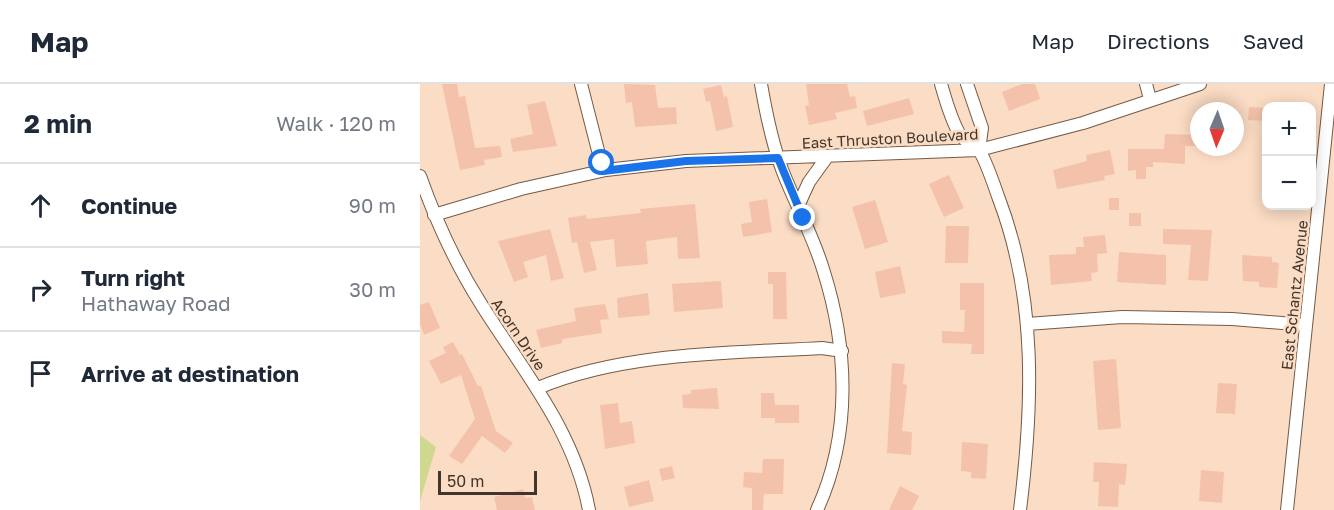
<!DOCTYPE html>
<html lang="en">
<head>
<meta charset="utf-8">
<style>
	body { margin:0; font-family:"Golos Text",sans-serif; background:#f2f2f3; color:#1f2937 }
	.controls { position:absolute; right:18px; top:18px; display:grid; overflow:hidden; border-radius:12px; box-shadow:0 3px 15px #0003 }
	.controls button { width:54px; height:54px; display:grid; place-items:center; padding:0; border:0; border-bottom:2px solid #e0e1e3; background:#fff; color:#1f2937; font:30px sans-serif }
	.compass { position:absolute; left:770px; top:18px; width:54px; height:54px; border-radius:50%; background:#fff; box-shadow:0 3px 15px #0003; rotate:182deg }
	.scale { position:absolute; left:18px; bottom:15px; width:99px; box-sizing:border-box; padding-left:6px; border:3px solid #42352c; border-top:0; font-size:16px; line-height:21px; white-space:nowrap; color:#42352c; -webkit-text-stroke:4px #fbdcc4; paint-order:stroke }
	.stop { position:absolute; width:18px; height:18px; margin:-14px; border:4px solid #1a73e8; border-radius:50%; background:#fff }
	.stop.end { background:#1a73e8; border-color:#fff; box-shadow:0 2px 6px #0008 }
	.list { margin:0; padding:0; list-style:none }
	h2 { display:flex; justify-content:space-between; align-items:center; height:78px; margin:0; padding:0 24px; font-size:26px }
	h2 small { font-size:20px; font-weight:400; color:#747a83 }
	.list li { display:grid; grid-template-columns:39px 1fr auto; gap:18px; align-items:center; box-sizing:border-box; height:84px; padding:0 24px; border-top:2px solid #e0e1e3 }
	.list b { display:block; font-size:22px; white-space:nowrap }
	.list p { margin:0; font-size:20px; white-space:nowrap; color:#747a83 }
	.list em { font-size:20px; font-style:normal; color:#747a83 }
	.icon { flex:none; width:33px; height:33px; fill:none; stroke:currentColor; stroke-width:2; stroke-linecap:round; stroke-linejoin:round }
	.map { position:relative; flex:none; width:914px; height:426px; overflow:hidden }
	header { display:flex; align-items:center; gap:36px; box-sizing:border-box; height:84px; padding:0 30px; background:#fff; border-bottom:2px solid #e0e1e3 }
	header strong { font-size:28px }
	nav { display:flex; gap:33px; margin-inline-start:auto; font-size:21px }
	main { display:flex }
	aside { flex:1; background:#fff }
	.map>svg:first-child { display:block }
</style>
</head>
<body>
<header>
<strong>Map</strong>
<nav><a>Map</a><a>Directions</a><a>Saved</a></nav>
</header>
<main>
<aside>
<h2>2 min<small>Walk · 120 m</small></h2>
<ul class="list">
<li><svg class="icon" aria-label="ahead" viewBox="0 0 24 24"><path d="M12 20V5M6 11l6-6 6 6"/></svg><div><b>Continue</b></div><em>90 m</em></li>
<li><svg class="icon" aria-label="right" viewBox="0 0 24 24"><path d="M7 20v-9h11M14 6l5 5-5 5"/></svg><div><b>Turn right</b><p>Hathaway Road</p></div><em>30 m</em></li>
<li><svg class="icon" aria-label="arrive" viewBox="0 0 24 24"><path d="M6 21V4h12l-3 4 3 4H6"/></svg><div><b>Arrive at destination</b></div></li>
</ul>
</aside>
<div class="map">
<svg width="914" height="426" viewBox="0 0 914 426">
	<rect width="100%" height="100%" fill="#fbdcc4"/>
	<path fill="#cfd88e" d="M0,351l16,12 -16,54z"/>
	<path fill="#f4c2ab" d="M22,0h15l2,13 6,-1 10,52 25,-2 2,11 -18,3 1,5 -25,5z
		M204,0l31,1 3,23 18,-1 1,17 -42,3 -3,-25 -6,1z
		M386,0h41l3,13 5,-1 2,12 -22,5 2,6 -28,6 -4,-19 4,-1z
		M602,0h13l5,15 -31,12 -7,-19z
		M301,1l3,12 3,-1 6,31 -17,4 -6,-30 -4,1 -3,-13z
		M489,14l5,16 -47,12 -4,-15z
		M125,17l12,45 -44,6 -3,-13 23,-5 -6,-29z
		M829,23l17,1v13l-18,-1z
		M745,50l34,1v11h-14v18l-32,-2v5h-7v12h-10v-9l-8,1v-22h36z
		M690,66l5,24 -11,2 1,4 -48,9 -4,-19 34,-9 -1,-6z
		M529,91l15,33 -20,9 -15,-33z
		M689,114h10v12h-10z
		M347,115l5,33 -29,5 -2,-13 11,-2 -3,-20z
		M455,116l13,42 -23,7 -13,-42z
		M275,120l5,54 -22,1 -1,-22 -31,4 2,23 -32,3 -2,-28 -24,3 7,28 -13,3 -7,-31 -5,1 -4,-25 18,-3 1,4 54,-6 -1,-4z
		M709,129h12v13h-12z
		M526,142h23l-1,37h-23z
		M130,145l14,49 -13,3 -5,-26 -23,7 5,15 -14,5 -16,-41z
		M743,145l49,1 -4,51 -20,-1 3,-35 -28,-1z
		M685,151l2,18 -10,1 1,18 -7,1 1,8 -41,4 -2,-30 27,-1v-7h8l-1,-10z
		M699,168l47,3v30l-49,-3z
		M822,171l30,2v5l7,1 -2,25 -18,-1v-5l-16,-1z
		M480,182l6,27 -26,5 -5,-26z
		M348,188h18l1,47h-14v-35h-5z
		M301,197l2,27 -49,4 -2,-28z
		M540,199h24v71h-13l1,-10 -30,-1v-12l22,1 1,-22h-5z
		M228,209l2,22 -32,3 -1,-20z
		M9,218l11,26 -16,7 -4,-11v-19z
		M185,220l4,15 -9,1 2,13 -40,6v4l-21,5 -5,-18 40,-9 -2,-13z
		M33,258l7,13 2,-1 16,32h3l15,45 17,12 -8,10 -23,-17 -20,28 -13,-8 26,-37 -14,-44 -20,9 -12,-23 17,-8 -3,-6z
		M696,275l5,69 -23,2 -5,-69z
		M472,279l13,1 -2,20 4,1 -5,46 10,1 -1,23 -24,-2z
		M798,299l19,1 -2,30 -19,-1z
		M297,304l2,21 -36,-1 -1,-13 9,-1v-4z
		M341,309h13l1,12h24v18h-24v-5h-14z
		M198,319l2,20 12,-2 3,22 -30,6 -5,-44z
		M542,358l26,2 -2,35 -15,-1v-6l-10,-1z
		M343,375h21l-1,35h-19l-1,16h-11v-22l-9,-1 1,-15 18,1z
		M674,378l33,2 -2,21 -6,-1 -1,23 -20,-1 1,-24h-6z
		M252,382l3,12 -13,3 -3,-12z
		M781,386l23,2 -2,31 -23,-2z
		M229,396l5,21 -25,6 -5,-20z
		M480,402l19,10 -7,14h-23z
		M103,405l2,9 7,-1 3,13h-38l-3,-13z"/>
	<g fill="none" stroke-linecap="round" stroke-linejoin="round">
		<defs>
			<path id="street" d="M161,0l22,86
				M341,0c5,29 11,60 22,88 13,33 30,64 40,97 25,78 29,165 -6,241
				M521,0c5,17 10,36 19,51 5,7 13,8 18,14 7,8 17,39 21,50 38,100 34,207 21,311
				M547,0l15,44 -3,22
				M726,0l4,15
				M0,92c16,45 35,87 61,128 42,67 93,126 108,206
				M378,122l11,-24 18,-25
				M14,131l87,-26 85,-19 80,-9 293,-11 104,-27 117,-39
				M607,240l95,-7 110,2 74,6
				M118,304c85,-36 193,-35 284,-40l20,3
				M867,426l44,-426"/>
		</defs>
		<use href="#street" stroke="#745a45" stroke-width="14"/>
		<use href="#street" stroke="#fff" stroke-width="12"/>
	</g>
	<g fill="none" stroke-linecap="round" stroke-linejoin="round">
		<path stroke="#1a73e8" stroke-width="8" d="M182,79l1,8 83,-10 92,-3 25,60"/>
	</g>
	<g text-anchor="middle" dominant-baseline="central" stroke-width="5" stroke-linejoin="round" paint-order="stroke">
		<g font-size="15" fill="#42352c" stroke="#fbdcc4">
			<text transform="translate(470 54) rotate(-3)">East Thruston Boulevard</text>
			<text transform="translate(874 211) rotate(-84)">East Schantz Avenue</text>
			<text transform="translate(99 250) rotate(56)">Acorn Drive</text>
		</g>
	</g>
</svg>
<div class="controls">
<button>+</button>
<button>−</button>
</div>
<svg class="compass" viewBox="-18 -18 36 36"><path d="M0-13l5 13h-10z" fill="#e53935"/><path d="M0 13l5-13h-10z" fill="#747a83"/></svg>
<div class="scale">50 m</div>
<div class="stop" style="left:182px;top:79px"></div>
<div class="stop end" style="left:383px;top:134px"></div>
</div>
</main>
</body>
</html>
